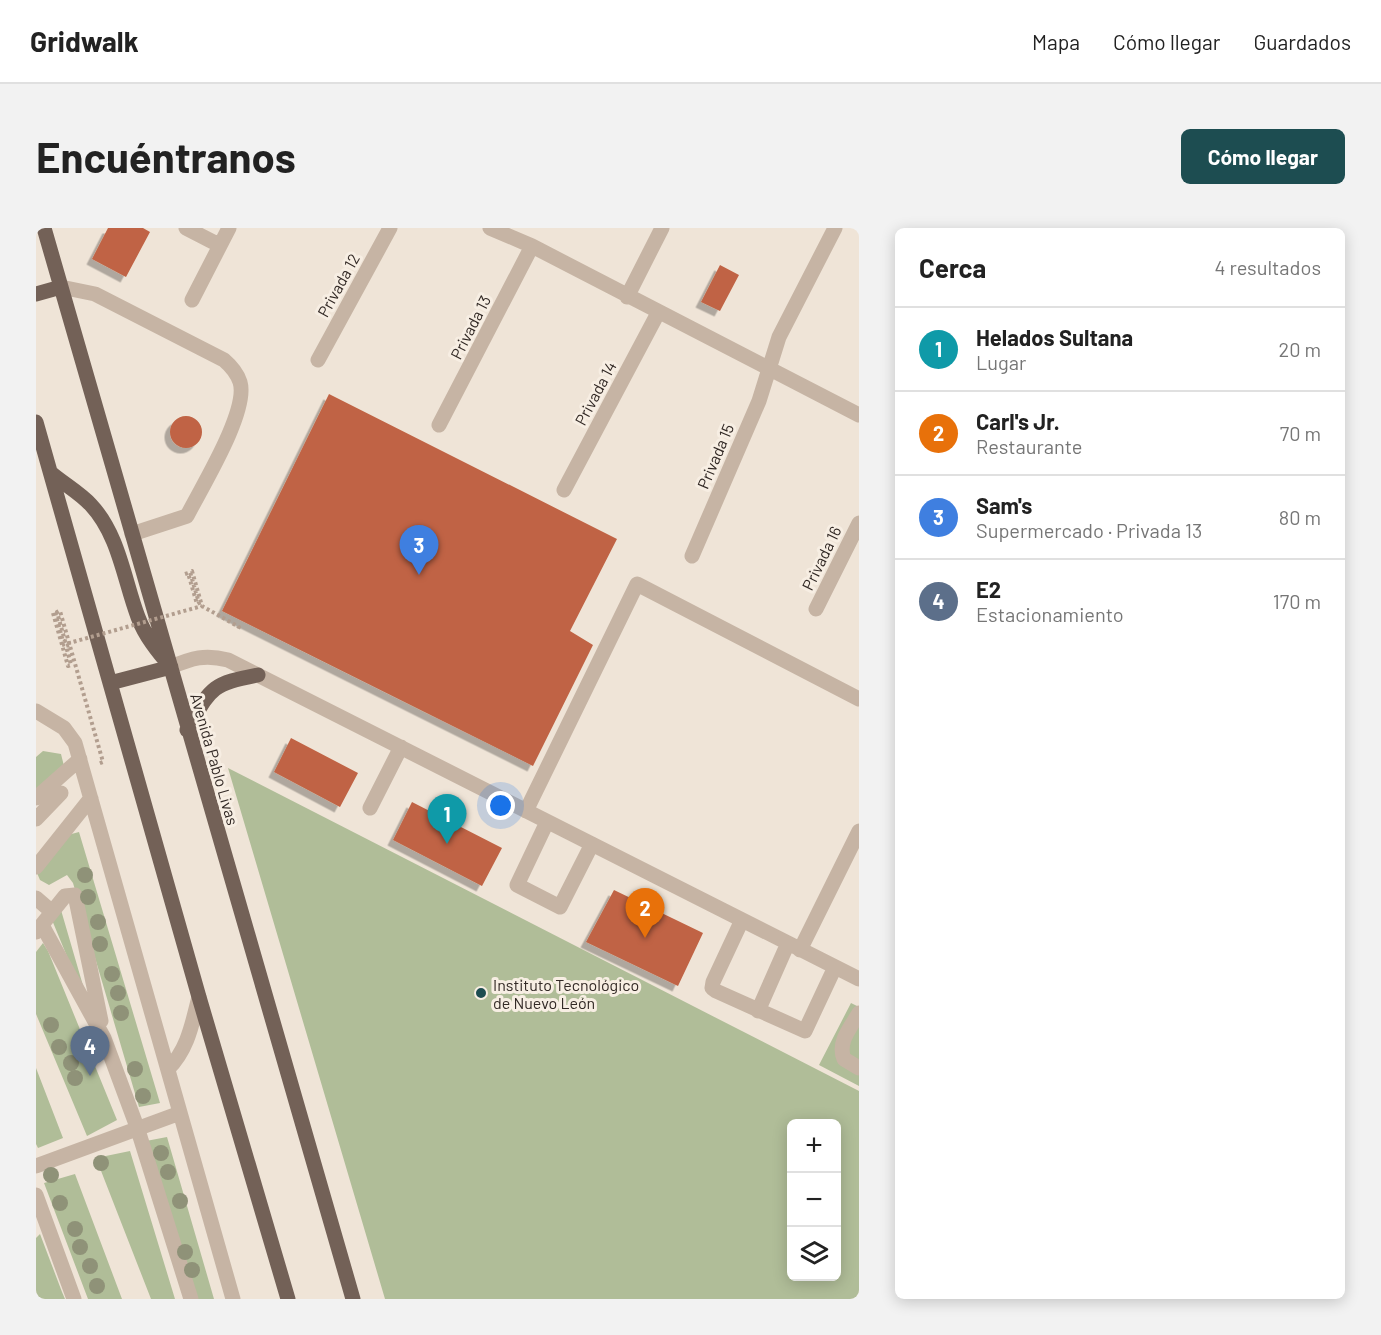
<!DOCTYPE html>
<html lang="es">
<head>
<meta charset="utf-8">
<style>
	body { margin:0; font-family:Barlow,sans-serif; background:#f2f2f2; color:#222 }
	.controls { position:absolute; right:18px; bottom:18px; display:grid; overflow:hidden; border-radius:9px; box-shadow:0 3px 15px #0003 }
	.controls button { width:54px; height:54px; display:grid; place-items:center; padding:0; border:0; border-bottom:2px solid #e0e0e0; background:#fff; color:#222; font:30px sans-serif }
	.you { position:absolute; left:465px; top:578px; width:21px; height:21px; margin:-15px; border:4px solid #fff; border-radius:50%; background:#1a73e8; box-shadow:0 0 0 9px #1a73e833 }
	.badge { display:grid; place-items:center; width:39px; height:39px; border-radius:50%; background:#1d4d51; color:#fff; font-size:20px; font-weight:700 }
	.pin { position:absolute; translate:-50% -50px; filter:drop-shadow(0 2px 3px #0008) }
	.pin::after { content:''; position:absolute; top:32px; width:21px; height:18px; background:inherit; clip-path:polygon(0 0,100% 0,50% 100%) }
	.list { margin:0; padding:0; list-style:none }
	h2 { display:flex; justify-content:space-between; align-items:center; height:78px; margin:0; padding:0 24px; font-size:26px }
	h2 small { font-size:20px; font-weight:400; color:#767676 }
	.list li { display:grid; grid-template-columns:39px 1fr auto; gap:18px; align-items:center; box-sizing:border-box; height:84px; padding:0 24px; border-top:2px solid #e0e0e0 }
	.list b { display:block; font-size:22px; white-space:nowrap }
	.list p { margin:0; font-size:20px; white-space:nowrap; color:#767676 }
	.list em { font-size:20px; font-style:normal; color:#767676 }
	.icon { flex:none; width:33px; height:33px; fill:none; stroke:currentColor; stroke-width:2; stroke-linecap:round; stroke-linejoin:round }
	.map { position:relative; flex:none; width:823px; height:1071px; overflow:hidden; border-radius:9px }
	header { display:flex; align-items:center; gap:36px; box-sizing:border-box; height:84px; padding:0 30px; background:#fff; border-bottom:2px solid #e0e0e0 }
	header strong { font-size:28px }
	nav { display:flex; gap:33px; margin-inline-start:auto; font-size:21px }
	.intro { display:flex; align-items:center; justify-content:space-between; box-sizing:border-box; height:144px; padding:0 36px }
	h1 { margin:0; font-size:42px }
	.button { padding:15px 27px; border-radius:9px; background:#1d4d51; color:#fff; font-size:21px; font-weight:700 }
	main { display:flex; gap:36px; padding:0 36px }
	aside { flex:1; background:#fff; border-radius:9px; box-shadow:0 3px 15px #0003 }
	.map>svg:first-child { display:block }
</style>
</head>
<body>
<header>
<strong>Gridwalk</strong>
<nav><a>Mapa</a><a>Cómo llegar</a><a>Guardados</a></nav>
</header>
<div class="intro"><h1>Encuéntranos</h1><a class="button">Cómo llegar</a></div>
<main>
<div class="map">
<svg width="823" height="1071" viewBox="0 0 823 1071">
	<defs>
		<filter id="shadow"><feDropShadow dx="-5.5" dy="5.5" stdDeviation="0" flood-color="#0004"/></filter>
	</defs>
	<rect width="100%" height="100%" fill="#efe4d7"/>
	<path fill="#b0bd98" fill-rule="evenodd" d="M7,523l18,3 3,12 -28,25v-34z
		M192,540l631,323v208h-474zM756,896h44v152h-44z
		M43,604l81,271 -21,4 -66,-224 -6,-8 -18,10 -9,-5 -3,-7 27,-37z
		M25,682l23,79 -4,-1 -28,-68z
		M7,715l5,8 69,169 -30,16 -51,-122v-62z
		M815,775l8,4v79l-40,-21z
		M0,840l27,70 -25,10 -2,-4z
		M131,909l47,162h-21l-47,-158z
		M94,923l45,148h-24l-55,-141z
		M39,946l47,125h-34l-44,-116z
		M4,1006l22,58 3,7h-29v-61z"/>
	<path fill="#c06444" filter="url(#shadow)" d="M72,0h35l7,4 -24,45 -34,-18z
		M684,37l19,10 -19,36 -19,-9z
		M293,166l288,145 -47,92 23,14 -60,121 -311,-155z
		M134 204a16 16 0 1 1 32 0a16 16 0 1 1-32 0Z
		M255,510l67,35 -18,34 -66,-35z
		M376,574l90,46 -20,38 -89,-46z
		M578,662l89,43 -25,53 -92,-44z"/>
	<g fill="none" stroke-linecap="round" stroke-linejoin="round">
		<path stroke="#b29e8f" stroke-width="4" stroke-dasharray="3 3" stroke-linecap="butt" d="M149,346l3,-1 9,31 2,-1 -9,-31 2,-1 10,35 37,21 -2,4
			M33,417l-3,1 5,19 -3,1 -15,-53 2,-1 8,29h2l-8,-29 3,-1 43,151 -5,2"/>
		<path stroke="#c6b4a4" stroke-width="15" d="M150,0l33,17
			M454,0l42,18 327,169
			M25,59l34,7 129,66c7,6 13,13 16,22 9,29 -39,106 -53,134l-55,18
			M591,69l35,-69
			M156,72l37,-72
			M282,132l72,-132
			M403,197l93,-179
			M528,262l94,-177
			M656,328l67,-155 20,-64 56,-109
			M780,381l43,-86
			M135,439c21,-9 34,-13 57,-7l631,319
			M0,483l28,17 11,15 158,556
			M0,570l44,-39
			M334,580l31,-61
			M490,583l111,-227 222,115
			M0,591l25,-26
			M511,594l-30,63 43,22 32,-63
			M0,639l55,-69
			M0,670l15,13
			M706,692l-29,62 -1,6 4,3 89,40 30,-64
			M6,697l62,113 33,89 54,172
			M0,704l29,-36 10,-1 26,126
			M764,722l59,-119
			M722,783l30,-68
			M823,785c-8,14 -22,29 -15,46l15,9
			M132,841c20,-20 24,-45 31,-72
			M0,938l144,-53
			M0,967l38,104"/>
		<path stroke="#736157" stroke-width="15" d="M8,0l309,1071
			M0,66l25,-7
			M0,194l163,575 89,302
			M15,245c13,11 29,20 40,32 28,30 33,75 47,112 7,19 20,35 33,50l-61,16
			M151,502c24,-42 23,-46 71,-55"/>
		<path stroke="#b29e8f" stroke-width="4" stroke-dasharray="3 3" stroke-linecap="butt" d="M26,417l140,-39"/>
	</g>
	<g fill="#8f9278">
		<circle cx="49" cy="647" r="8"/>
		<circle cx="52" cy="669" r="8"/>
		<circle cx="62" cy="694" r="8"/>
		<circle cx="64" cy="716" r="8"/>
		<circle cx="76" cy="746" r="8"/>
		<circle cx="82" cy="765" r="8"/>
		<circle cx="85" cy="785" r="8"/>
		<circle cx="15" cy="797" r="8"/>
		<circle cx="23" cy="819" r="8"/>
		<circle cx="35" cy="835" r="8"/>
		<circle cx="99" cy="841" r="8"/>
		<circle cx="39" cy="850" r="8"/>
		<circle cx="107" cy="868" r="8"/>
		<circle cx="125" cy="925" r="8"/>
		<circle cx="65" cy="935" r="8"/>
		<circle cx="132" cy="944" r="8"/>
		<circle cx="15" cy="947" r="8"/>
		<circle cx="144" cy="973" r="8"/>
		<circle cx="24" cy="975" r="8"/>
		<circle cx="39" cy="1001" r="8"/>
		<circle cx="44" cy="1019" r="8"/>
		<circle cx="149" cy="1024" r="8"/>
		<circle cx="54" cy="1038" r="8"/>
		<circle cx="156" cy="1042" r="8"/>
		<circle cx="61" cy="1058" r="8"/>
	</g>
	<circle fill="#1d4d51" stroke="#f7eee3" stroke-width="2" cx="445" cy="765" r="6"/>
	<g text-anchor="middle" dominant-baseline="central" stroke-width="6" stroke-linejoin="round" paint-order="stroke">
		<g font-size="16" fill="#322925" stroke="#f7eee3">
			<text transform="translate(302 57) rotate(-61)">Privada 12</text>
			<text transform="translate(434 99) rotate(-63)">Privada 13</text>
			<text transform="translate(559 165) rotate(-62)">Privada 14</text>
			<text transform="translate(679 228) rotate(-67)">Privada 15</text>
			<text transform="translate(785 330) rotate(-64)">Privada 16</text>
			<text transform="translate(179 531) rotate(74)">Avenida Pablo Livas</text>
		</g>
		<g font-size="16" fill="#322925" stroke="#f7eee3" text-anchor="start">
			<text x="457" y="756">Instituto Tecnológico<tspan x="457" dy="18">de Nuevo León</tspan></text>
		</g>
	</g>
</svg>
<div class="controls">
<button>+</button>
<button>−</button>
<button><svg class="icon" aria-label="layers" viewBox="0 0 24 24"><path d="M12 4l9 5-9 5-9-5zM3 14l9 5 9-5"/></svg></button>
</div>
<div class="you"></div>
<div class="pin badge" style="left:411px;top:616px;background:#0f9aa8">1</div>
<div class="pin badge" style="left:609px;top:710px;background:#e8710a">2</div>
<div class="pin badge" style="left:383px;top:347px;background:#3f7fe0">3</div>
<div class="pin badge" style="left:54px;top:848px;background:#5c6f8a">4</div>
</div>
<aside>
<h2>Cerca<small>4 resultados</small></h2>
<ul class="list">
<li><span class="badge" style="background:#0f9aa8">1</span><div><b>Helados Sultana</b><p>Lugar</p></div><em>20 m</em></li>
<li><span class="badge" style="background:#e8710a">2</span><div><b>Carl's Jr.</b><p>Restaurante</p></div><em>70 m</em></li>
<li><span class="badge" style="background:#3f7fe0">3</span><div><b>Sam's</b><p>Supermercado · Privada 13</p></div><em>80 m</em></li>
<li><span class="badge" style="background:#5c6f8a">4</span><div><b>E2</b><p>Estacionamiento</p></div><em>170 m</em></li>
</ul>
</aside>
</main>
</body>
</html>
